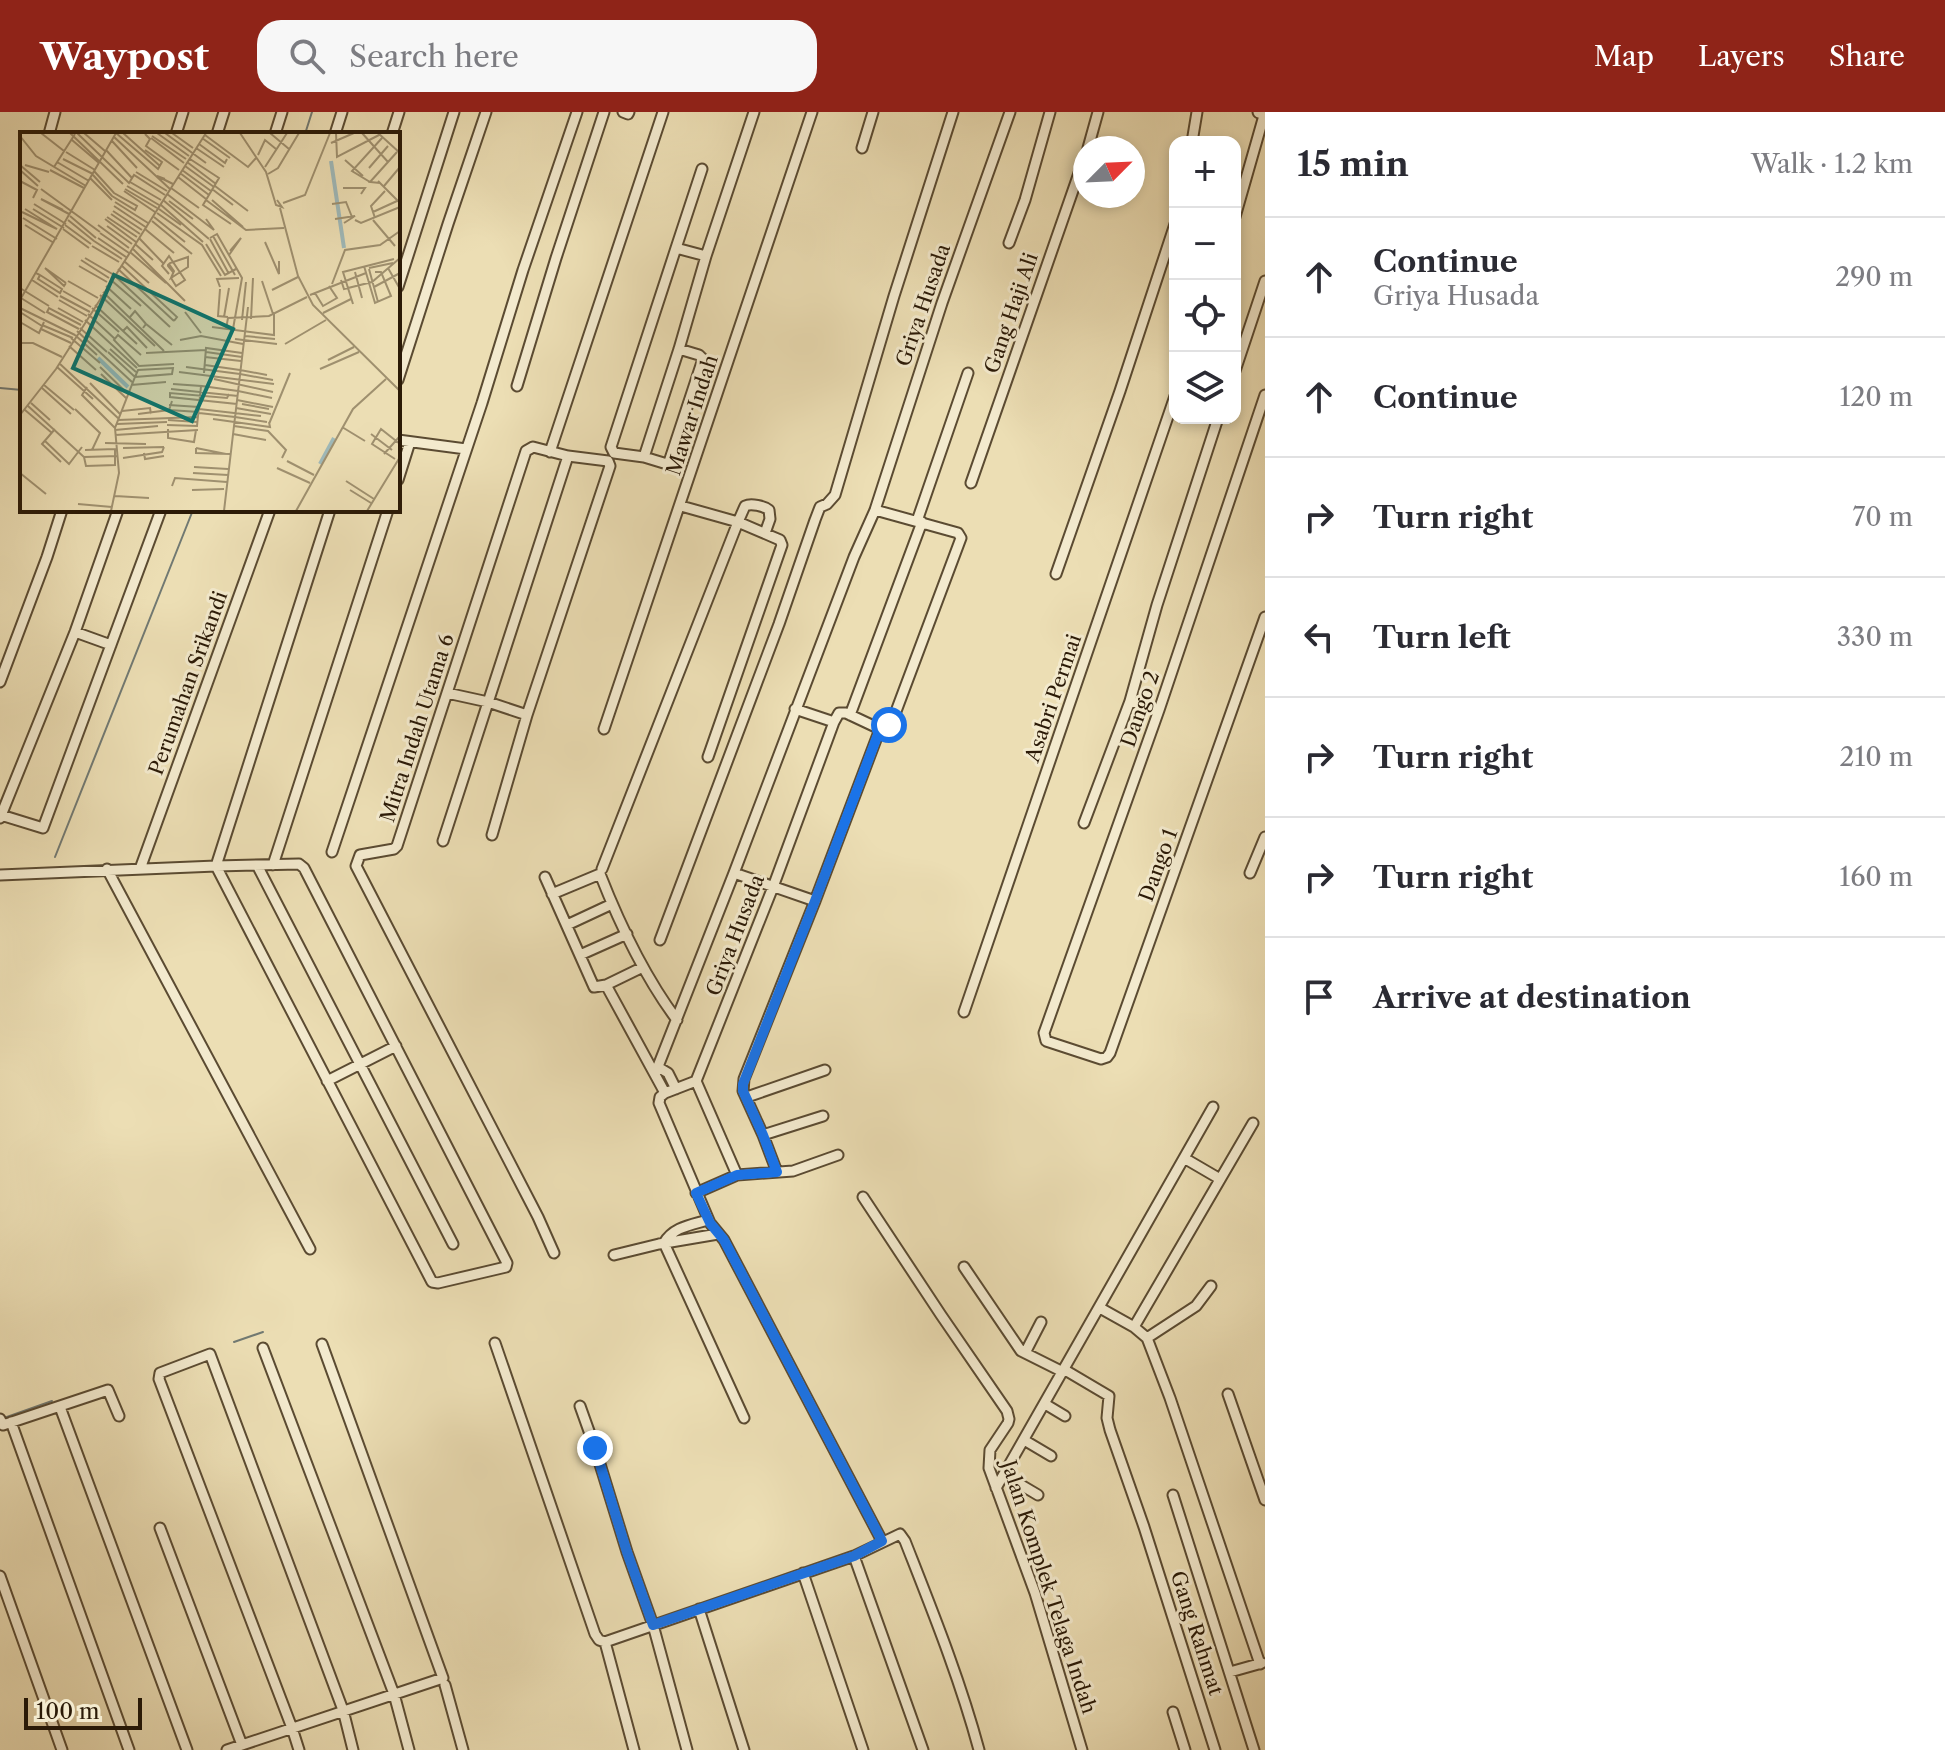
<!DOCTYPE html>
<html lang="en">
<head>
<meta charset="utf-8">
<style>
	body { margin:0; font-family:"Libre Caslon Text",serif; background:#f7f7f7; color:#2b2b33 }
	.controls { position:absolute; right:24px; top:24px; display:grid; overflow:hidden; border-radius:16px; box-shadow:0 4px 12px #0003 }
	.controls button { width:72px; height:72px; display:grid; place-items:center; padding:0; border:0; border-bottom:2px solid #e1e1e2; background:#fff; color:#2b2b33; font:40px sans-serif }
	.compass { position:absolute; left:1073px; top:24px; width:72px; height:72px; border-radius:50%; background:#fff; box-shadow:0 4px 12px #0003; rotate:66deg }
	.scale { position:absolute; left:24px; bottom:20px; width:118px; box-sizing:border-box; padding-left:8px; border:4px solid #2b1a07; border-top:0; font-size:22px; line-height:28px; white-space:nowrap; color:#2b1a07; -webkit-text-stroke:6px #f3eace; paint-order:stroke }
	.stop { position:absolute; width:24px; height:24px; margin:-18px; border:6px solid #1a73e8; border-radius:50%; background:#fff }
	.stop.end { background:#1a73e8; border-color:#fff; box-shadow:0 2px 8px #0008 }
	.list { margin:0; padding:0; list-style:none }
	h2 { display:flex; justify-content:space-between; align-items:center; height:104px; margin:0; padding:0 32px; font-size:34px }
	h2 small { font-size:26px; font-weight:400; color:#7c7c81 }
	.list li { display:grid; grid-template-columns:52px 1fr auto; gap:24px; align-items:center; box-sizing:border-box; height:120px; padding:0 32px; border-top:2px solid #e1e1e2 }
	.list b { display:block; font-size:30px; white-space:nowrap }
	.list p { margin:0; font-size:26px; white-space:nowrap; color:#7c7c81 }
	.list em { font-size:26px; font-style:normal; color:#7c7c81 }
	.icon { flex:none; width:44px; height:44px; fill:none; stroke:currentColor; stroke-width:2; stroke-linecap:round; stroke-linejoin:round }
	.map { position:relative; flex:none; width:1265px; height:1638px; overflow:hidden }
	header { display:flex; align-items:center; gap:48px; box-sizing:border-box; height:112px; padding:0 40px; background:#8f2418; color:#fff }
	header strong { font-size:38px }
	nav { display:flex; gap:44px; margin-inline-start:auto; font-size:28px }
	.search { width:560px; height:72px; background:#f7f7f7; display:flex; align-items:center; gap:20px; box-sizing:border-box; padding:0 28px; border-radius:24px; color:#7c7c81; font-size:30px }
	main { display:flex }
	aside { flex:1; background:#fff }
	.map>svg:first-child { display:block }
</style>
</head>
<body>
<header>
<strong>Waypost</strong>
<div class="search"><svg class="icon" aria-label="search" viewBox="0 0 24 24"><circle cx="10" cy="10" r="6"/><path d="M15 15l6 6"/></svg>Search here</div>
<nav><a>Map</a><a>Layers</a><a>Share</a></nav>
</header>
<main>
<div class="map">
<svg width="1265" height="1638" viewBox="0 0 1265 1638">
	<rect width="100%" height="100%" fill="#ecdeb4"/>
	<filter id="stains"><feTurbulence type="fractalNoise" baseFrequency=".0025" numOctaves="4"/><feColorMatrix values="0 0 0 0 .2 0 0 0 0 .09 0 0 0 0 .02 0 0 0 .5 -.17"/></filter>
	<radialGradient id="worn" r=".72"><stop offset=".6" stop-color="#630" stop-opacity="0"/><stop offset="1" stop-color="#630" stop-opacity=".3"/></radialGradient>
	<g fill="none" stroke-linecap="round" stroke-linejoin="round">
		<path stroke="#717972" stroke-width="2" d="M305,22l7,-22
			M0,276l22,2
			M55,745l138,-347
			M234,1230l29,-10
			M4,1306l48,-17"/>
		<defs>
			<path id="minor" d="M623,0l5,2 1,-2
				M49,22l6,-22
				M176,22l7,-22
				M217,22l7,-22
				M275,22l7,-22
				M335,22l7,-22
				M392,22l7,-22
				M1192,30l5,-30
				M862,36l11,-36
				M1088,36l10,-36
				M1235,105l30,-105
				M1009,131l16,-43 25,-88
				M676,136l26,-79
				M398,175l56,-175
				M679,237l20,6 4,4 -34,103 -2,2 -23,-7 -30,-4 -3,-6 65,-199 30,8
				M1235,259l30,-90
				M398,268l50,-156 38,-112
				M517,274l39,-128 48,-146
				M1265,283l-106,315 -115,323 2,8 55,18 6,-2 3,-4 155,-436
				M398,328l68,9
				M550,340l113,-340
				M644,345l35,-108 27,-93 48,-144
				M398,368l12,-38
				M971,371l114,-327
				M875,398l83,23 3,5 -69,184 -12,7
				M917,409l51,-148
				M1056,462l64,-183 55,-167
				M75,520l36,13
				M0,570l47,-125 15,-47
				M447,581l41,9 39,13
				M1159,598l-29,-9 27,-96 61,-187
				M850,603l72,-193
				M604,617l208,-617
				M708,645l74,-212 -2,-5 -42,-18 7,-16c6,-3 19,0 24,4l1,9 -5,14
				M1,703l42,13 118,-318
				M0,706l75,-186 43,-122
				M1084,711l46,-122
				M492,723l35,-120 83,-249 -2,-5 -40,-5 -35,-9 -7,4 -129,395 -3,3 -34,6 -4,11 182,351 16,36
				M443,729l125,-385
				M332,740l150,-449 41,-133 54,-158
				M257,753l196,379
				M273,753l115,-355
				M107,757l203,380
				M140,757l130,-359
				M602,757l136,-347 -57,-16
				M734,761l81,28
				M1250,761l15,-36
				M0,763l216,-9 216,416 6,1 68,-16 1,-4 -203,-395 -5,-4 -83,2 114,-356
				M545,765l49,110 12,-2 59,108 -5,4 -1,6 51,120 14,17 158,301
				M552,782l48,-20c20,51 44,102 77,146
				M567,813l45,-21
				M660,828l119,-316 36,-104 5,-13 7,-3 8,-9 59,-199 59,-184
				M580,843l47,-21
				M606,873l37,-18
				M964,900l211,-616
				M658,955l10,6 8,16
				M655,962l79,-201 120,-316 21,-47 67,-207 68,-191
				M327,969l69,-35
				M696,969l41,94 -41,18
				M665,981l31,-12 77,-194 61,-165
				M747,985l78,-27
				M763,1023l-20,-44 1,-12 71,-178 65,-172 -34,-16h-7l-5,9 -39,-13
				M1184,1046l36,21
				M777,1060l-14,-37 60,-19
				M737,1063l56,-4 45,-16
				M863,1085l78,118 66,96 2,8 -1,4 -18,27 -1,18 46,125 47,157
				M708,1108c-17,5 -35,7 -44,23l80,175
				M614,1143l45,-11 59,-10
				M964,1155l57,84 42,21
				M1100,1196l34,19 119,-204
				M1134,1215l13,11 23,60 90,266
				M1147,1226l49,-32 15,-20
				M495,1231l100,291 4,6 6,2 29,108
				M263,1236l131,346 15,56
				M1025,1241l16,-31
				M1065,1258l44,26 -2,22 3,12 34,97 71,223
				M1228,1282l37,106
				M1045,1292l20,12
				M580,1294l15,42 32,104 26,73 34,125
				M60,1295l127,343
				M0,1307l3,6 105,-35 11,26
				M11,1310l118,328
				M1024,1328l27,16
				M1004,1363l34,20
				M996,1376l217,-381
				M1173,1383l81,255
				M160,1416l82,217
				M854,1444l69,194
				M803,1461l60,177
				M0,1464l62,174
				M699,1497l45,141
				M605,1530l249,-86 46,-22 5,7c27,69 55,138 74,209
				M1230,1560l32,-9
				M445,1573l18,65
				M1173,1600l12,38
				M227,1638l216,-72 -121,-334
				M299,1638l-7,-22 -133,-349 1,-6 50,-19 133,356 10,40"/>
			<path id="tertiary" d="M1259,0l6,1"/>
		</defs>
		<use href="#minor" stroke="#5b4b32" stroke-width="13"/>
		<use href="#tertiary" stroke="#5b4b32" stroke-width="15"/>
		<use href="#minor" stroke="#f3eace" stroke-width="9"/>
		<use href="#tertiary" stroke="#f3eace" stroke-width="11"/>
	</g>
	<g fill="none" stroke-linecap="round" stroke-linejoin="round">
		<path stroke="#1a73e8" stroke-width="10" d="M595,1336l32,104 26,73 201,-69 28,-15 -158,-301 -14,-17 -14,-30 41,-18 40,-3 -14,-37 -20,-44v-7l72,-183 65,-172 9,-4"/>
	</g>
	<g text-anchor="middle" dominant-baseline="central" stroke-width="6" stroke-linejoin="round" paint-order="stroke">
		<g font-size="20" fill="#2b1a07" stroke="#f3eace">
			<text transform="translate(923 193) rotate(-71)">Griya Husada</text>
			<text transform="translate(1011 201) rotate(-71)">Gang Haji Ali</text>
			<text transform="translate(692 303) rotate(-72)">Mawar Indah</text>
			<text transform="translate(188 571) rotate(-70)">Perumahan Srikandi</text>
			<text transform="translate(1053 586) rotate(-71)">Asabri Permai</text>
			<text transform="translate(1140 597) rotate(-71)">Dango 2</text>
			<text transform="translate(417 616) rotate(-72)">Mitra Indah Utama 6</text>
			<text transform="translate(1158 753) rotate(-70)">Dango 1</text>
			<text transform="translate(735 823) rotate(-69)">Griya Husada</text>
			<text transform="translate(1049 1475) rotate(72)">Jalan Komplek Telaga Indah</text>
			<text transform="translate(1197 1521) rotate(72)">Gang Rahmat</text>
		</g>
	</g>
	<g transform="translate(20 20)">
		<rect width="380" height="380" fill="#ecdeb4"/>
		<path fill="none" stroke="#9fb9b9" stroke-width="4" d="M311,29l13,87M78,226l30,29M300,332l14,-26"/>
		<path fill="none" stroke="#9f906f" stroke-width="2" d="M21,1l23,18M50,1l53,51M57,1l52,50 5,-8 31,20M64,1l21,18M96,1l42,36 4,-7 -17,-12M103,1l37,33M137,1l32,23M145,1l41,30M152,1l21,15M220,1l26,39 10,33 6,2 -5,-7M250,1l19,16M316,1l1,24 42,-22M342,1l26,29M358,1l22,20M125,2l5,5 -4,7 33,24M185,3l43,32 9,-10M0,4l16,20 50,30M132,4l34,23M94,5l56,52M131,6l33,25M182,6l28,20M52,8l27,23M92,9l25,27M311,11l23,-10M179,12l26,19 2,-4M176,16l28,19M86,18l26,28M46,20l29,18M238,23l7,-15 11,9M43,27l30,15M170,27l29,19 -16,27 28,19M325,28l18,16M37,30l32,19M167,30l29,22M0,33l20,17M5,33l24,7M165,34l29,21M34,35l21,-33M245,35l22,-34M349,36l19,-22M0,38l18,16M30,38l34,18M162,38l29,21M116,40l31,19M160,41l29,22M248,42l10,-6 21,-35M73,43l19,21 23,14 2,-4 -23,-13 -20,-22M158,45l28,22M70,46l22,22M145,47l-8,-3 16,8M0,49l17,9 -4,8M358,49l22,22M110,50l31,18M350,50l-18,-11 30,-33M360,51l-10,-1 27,-30M107,54l32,19M195,54l33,25M364,54l16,-19M151,56l28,20M323,56h22l-4,6M21,57l59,43M105,57l32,19M192,57l21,16M104,59l31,21M147,62l47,36 -8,-11M143,68l46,39M186,68l40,30 38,-2M192,68l31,27M149,69l24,18M95,70l33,21M263,71l22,-8 25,-62M14,72l32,20M312,72l14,-2 6,15M141,73l42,37M94,74l33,22M260,76l18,68 15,29 87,86M13,77l31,19M139,77l22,16M43,78l-22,-11 28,15M93,79l29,19M2,80l35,17 -32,-20M353,80l24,-11M137,81l45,32 19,31M91,82l29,20M50,84l26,22M87,85l30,20M134,85l31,25M3,86l34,21M355,86l-4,-12 14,-15M85,87l31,23M315,87l20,-3 -11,7M48,88l26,21M335,88l6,3 39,-16M353,88l22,26M132,89l40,33M5,93l29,18M45,93l26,19M78,93l31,23M87,94l25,18M43,97l26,19M125,97l29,24M80,101l29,20M193,104l22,39M78,106l28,19M119,106l24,25M190,106l7,-4 25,44 -9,51M190,107l19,35M74,109l28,18M245,110l14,32v-13M115,112l18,16M186,112l19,31 11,-6M72,114l27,16M112,116l53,53M110,120l36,31M209,123l12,-17 -11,13M65,126l29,17 56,52M61,128l28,18M104,129l25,22M149,132l5,7 -3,7 17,-11v-10l-18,6 -2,2v1l5,6M101,133l56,52 -3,4M59,134l28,16M344,134l11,37 16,-7 -10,-24h-6M25,136l19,18 2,-3M25,136l21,15M349,136l24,-5M368,136l12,21M98,137l56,52M349,137l9,33M335,140l7,26M16,141l4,2 22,14 -2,4 -22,-14 2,-4M149,142l-7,-8 7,-10 16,24 -9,6 -5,-8M12,148l26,17M91,148l30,26M321,148l3,9 28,-7 28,-24M48,149l30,17M242,149l11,33M312,152l13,-34 35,-5 20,-14M86,154l25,23M200,155l-3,-8 22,-1M354,155l26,-14M0,156l29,18M200,157l-2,27 10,1M252,158l26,-13M43,159l28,16M83,160l61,59M295,161l8,13 14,-8 -8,-12M80,163l55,51M290,163l56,-22M40,164l30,16M1,166l24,15M0,168l96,-167M39,168l28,16M333,172l-10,-32 51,-13M75,173l42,39M0,176l55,27M38,176l25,14M72,176l27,24M0,180l22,14M165,180l16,21M303,181l28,-14M68,182l27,25M110,185l5,-6 11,13M204,185l5,-29M231,187l2,-41M65,188l52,48M222,188l4,-38M0,190l19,11 5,-11M22,193l31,13M192,195l62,8v-21M60,196l27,24M123,196l3,-4 26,21M21,197l30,14M59,197l-32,-17 2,-4 32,17M206,197l2,-11 41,-2 38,-19M57,199l55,51M103,199l4,-4 20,21M55,203l22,20M225,204l30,3M51,206l29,25M215,207l42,5M160,208l21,-4 42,8M0,211h13l29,14M265,212l41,-24M49,214l27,24M90,217l26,23M88,220l27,25 3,-7 35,-2 -1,6 -37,3 -20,51 4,45 -8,38M186,220l36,5M126,221l60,-3M121,223l-23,-20 -4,5 25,26 35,-2M185,225l36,4M308,228l26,-13M39,231l60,56M185,233l35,5M37,235l36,32M80,235l28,27M166,235l54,7M300,237l39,-17M220,238l27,5M159,240l95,12M184,241l2,-25 36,5M81,242l25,24M220,242l33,6M194,247l59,13M70,251l30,31M24,253l30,25M111,253l35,-3M182,254l36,5M67,255l-5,8 33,33M22,256l29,26M151,257l67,7M218,259l34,7M209,262l-2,4 -57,-5v4l67,7M217,268l36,7M11,271l19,17M222,272l27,5M149,273l30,2M8,274l56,51 2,9 29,-1v-16l-30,1M216,276l35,6M55,277l25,24 -8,17M179,277l62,7M5,278l27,23M149,278l30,2M102,279l28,-3 1,6M179,281l36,4M118,282l31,-4 3,-9M0,283l36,-46 150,-236M215,285l32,5M193,287l57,8 -1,-5M98,288l80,-3M148,288l29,2M97,292l50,-2M249,292l21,-51M147,293l30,1 4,-40 -28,-2M214,294l34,5 18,19 -4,8M322,295l23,14M35,297l-13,15 19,18M148,297v9l26,4 2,-12M95,298l43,-4M213,302l33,6M351,302l21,16M95,303l83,-5M25,309l24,23 13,-17M85,311l41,1M103,316l41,-1M176,316v5l34,1M176,316l30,6M124,321l1,6 19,-3M364,322l16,-18M64,325l34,-1M103,326l39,-6 2,-5M375,327l-23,-15 9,-15 19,15M267,329l27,14M174,335l34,2M257,336l33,15M0,341l26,21M173,341l35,2M326,349l28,18M152,354l3,-8 52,4M172,358l32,-1M330,358l21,13M95,364l34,2M58,372l34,3M204,379l24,-204M276,379l57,-102 33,-30M347,379l33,-54"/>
		<path fill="#0f766e" fill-opacity="0.15" stroke="#0f766e" stroke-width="4" d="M94,143l119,54 -41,92 -119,-53z"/>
		<rect width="380" height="380" fill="none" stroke="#2b1a07" stroke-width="4"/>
	</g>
	<rect width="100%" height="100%" filter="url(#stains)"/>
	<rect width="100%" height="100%" fill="url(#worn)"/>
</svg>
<div class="controls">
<button>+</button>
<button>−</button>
<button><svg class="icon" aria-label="locate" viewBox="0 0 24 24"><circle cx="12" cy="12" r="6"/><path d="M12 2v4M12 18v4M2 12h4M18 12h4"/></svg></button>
<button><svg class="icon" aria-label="layers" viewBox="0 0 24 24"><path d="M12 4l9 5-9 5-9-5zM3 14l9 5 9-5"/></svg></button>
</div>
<svg class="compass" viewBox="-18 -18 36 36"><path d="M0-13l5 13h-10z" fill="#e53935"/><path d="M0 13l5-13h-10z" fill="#7c7c81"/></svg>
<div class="scale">100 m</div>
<div class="stop" style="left:889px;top:613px"></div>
<div class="stop end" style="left:595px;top:1336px"></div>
</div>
<aside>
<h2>15 min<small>Walk · 1.2 km</small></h2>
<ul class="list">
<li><svg class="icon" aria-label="ahead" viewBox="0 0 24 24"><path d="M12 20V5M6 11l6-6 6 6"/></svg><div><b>Continue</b><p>Griya Husada</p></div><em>290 m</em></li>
<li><svg class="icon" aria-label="ahead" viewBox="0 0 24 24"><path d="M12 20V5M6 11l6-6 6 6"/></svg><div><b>Continue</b></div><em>120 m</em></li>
<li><svg class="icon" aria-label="right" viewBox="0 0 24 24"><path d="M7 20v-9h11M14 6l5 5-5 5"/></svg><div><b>Turn right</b></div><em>70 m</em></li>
<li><svg class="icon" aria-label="left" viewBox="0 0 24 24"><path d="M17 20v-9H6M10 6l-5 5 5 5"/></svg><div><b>Turn left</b></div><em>330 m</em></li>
<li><svg class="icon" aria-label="right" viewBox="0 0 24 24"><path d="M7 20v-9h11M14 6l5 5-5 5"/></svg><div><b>Turn right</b></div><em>210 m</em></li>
<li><svg class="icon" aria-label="right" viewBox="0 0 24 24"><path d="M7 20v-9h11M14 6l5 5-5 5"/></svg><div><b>Turn right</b></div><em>160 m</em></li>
<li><svg class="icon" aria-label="arrive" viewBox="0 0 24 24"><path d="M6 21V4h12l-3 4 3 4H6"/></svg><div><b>Arrive at destination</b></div></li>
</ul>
</aside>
</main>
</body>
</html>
